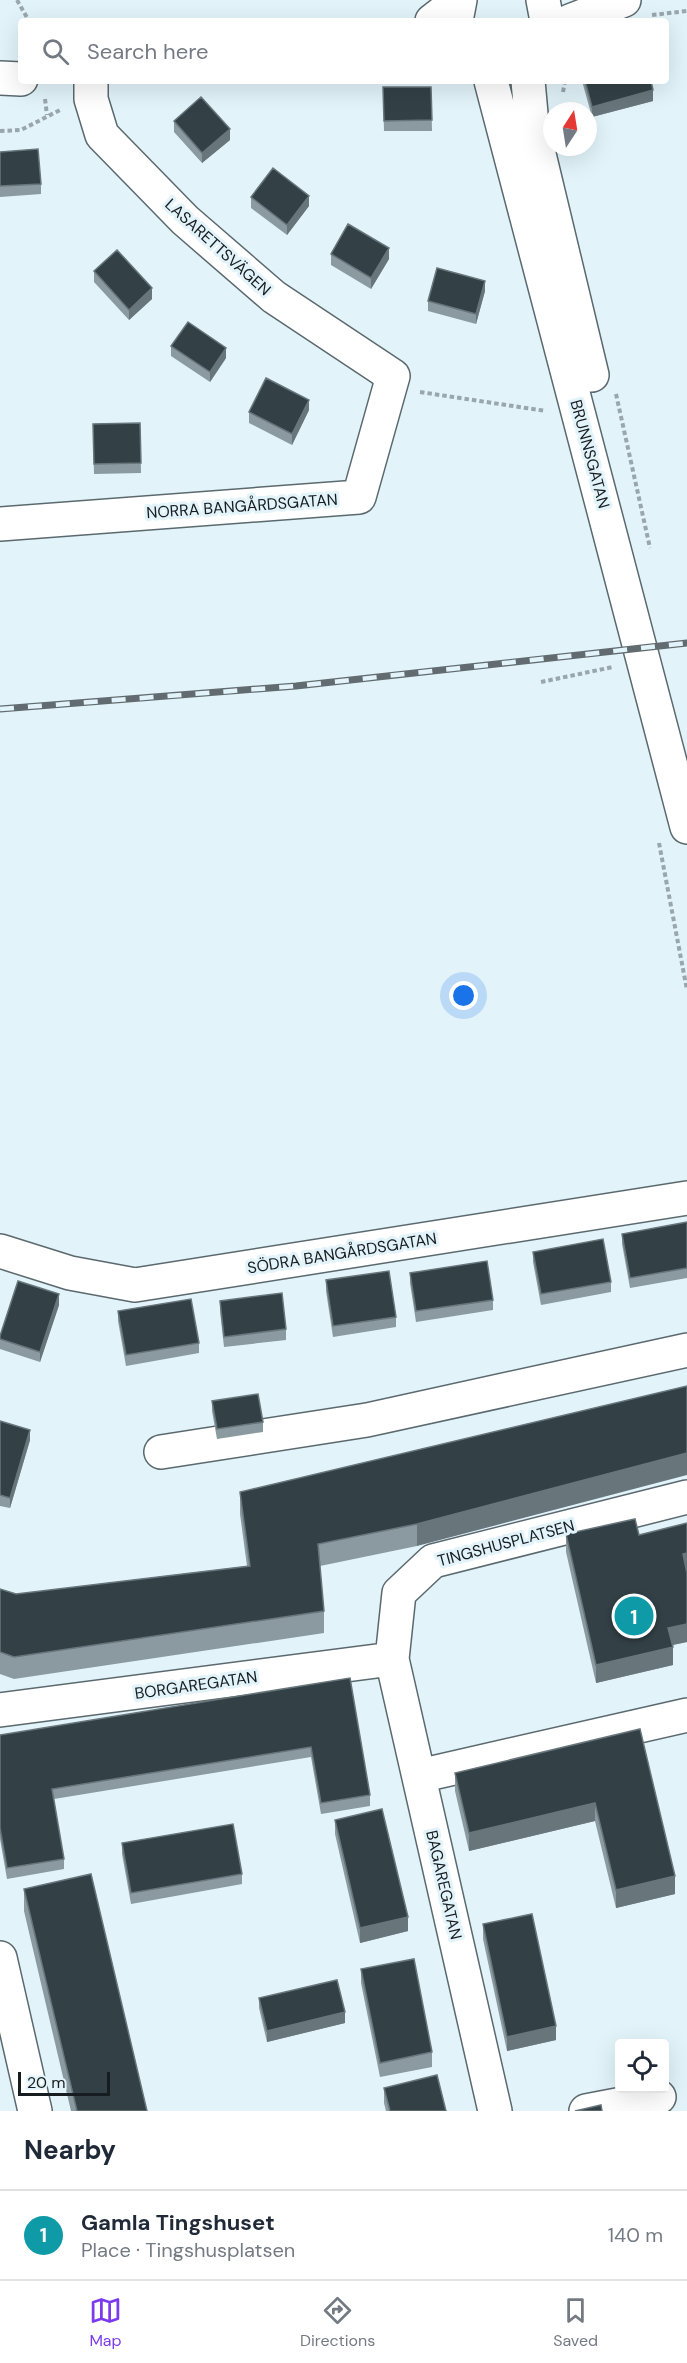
<!DOCTYPE html>
<html lang="en">
<head>
<meta charset="utf-8">
<style>
	body { margin:0; font-family:"DM Sans",sans-serif; background:#f2f2f3; color:#1f2937 }
	.controls { position:absolute; right:18px; bottom:18px; display:grid; overflow:hidden; border-radius:6px; box-shadow:0 6px 24px #0002 }
	.controls button { width:54px; height:54px; display:grid; place-items:center; padding:0; border:0; border-bottom:2px solid #e0e1e3; background:#fff; color:#1f2937; font:30px sans-serif }
	.compass { position:absolute; left:543px; top:102px; width:54px; height:54px; border-radius:50%; background:#fff; box-shadow:0 6px 24px #0002; rotate:12deg }
	.scale { position:absolute; left:18px; bottom:15px; width:92px; box-sizing:border-box; padding-left:6px; border:3px solid #161c1f; border-top:0; font-size:16px; line-height:21px; white-space:nowrap; color:#161c1f; -webkit-text-stroke:4px #e2f3fa; paint-order:stroke }
	.you { position:absolute; left:464px; top:996px; width:21px; height:21px; margin:-15px; border:4px solid #fff; border-radius:50%; background:#1a73e8; box-shadow:0 0 0 9px #1a73e833 }
	.badge { display:grid; place-items:center; width:39px; height:39px; border-radius:50%; background:#7c3aed; color:#fff; font-size:20px; font-weight:700 }
	.pin { position:absolute; translate:-50% -50%; border:3px solid #fff; box-shadow:0 2px 6px #0006 }
	.list { margin:0; padding:0; list-style:none }
	h2 { display:flex; justify-content:space-between; align-items:center; height:78px; margin:0; padding:0 24px; font-size:26px }
	h2 small { font-size:20px; font-weight:400; color:#747a83 }
	.list li { display:grid; grid-template-columns:39px 1fr auto; gap:18px; align-items:center; box-sizing:border-box; height:90px; padding:0 24px; border-top:2px solid #e0e1e3 }
	.list b { display:block; font-size:22px; white-space:nowrap }
	.list p { margin:0; font-size:20px; white-space:nowrap; color:#747a83 }
	.list em { font-size:20px; font-style:normal; color:#747a83 }
	.icon { flex:none; width:33px; height:33px; fill:none; stroke:currentColor; stroke-width:2; stroke-linecap:round; stroke-linejoin:round }
	.map { position:relative; flex:none; width:687px; height:2111px; overflow:hidden }
	.search { position:absolute; background:#fff; box-shadow:0 6px 24px #0002; left:18px; right:18px; top:18px; height:66px; display:flex; align-items:center; gap:15px; box-sizing:border-box; padding:0 21px; border-radius:6px; color:#747a83; font-size:22px }
	.sheet { height:168px; background:#fff }
	nav { display:flex; justify-content:space-around; align-items:center; box-sizing:border-box; height:84px; border-top:2px solid #e0e1e3; background:#fff; font-size:16px; color:#747a83 }
	nav a { display:grid; justify-items:center; gap:3px }
	nav .on { color:#7c3aed }
	.map>svg:first-child { display:block }
</style>
</head>
<body>
<div class="map">
<svg width="687" height="2111" viewBox="0 0 687 2111">
	<rect width="100%" height="100%" fill="#e2f3fa"/>
	<g fill="none" stroke-linecap="round" stroke-linejoin="round">
		<defs>
			<path id="minor" d="M432,21l27,-21
				M570,21l54,-21
				M0,78l21,1
				M0,524l359,-27 34,-121 -119,-79 -89,-77 -83,-85 -11,-36v-18
				M0,1251l70,22 65,12 552,-87
				M161,1452l206,-32 320,-70
				M0,1710l392,-51
				M419,1776l268,-61
				M0,1958l35,153
				M495,2111l-103,-452 7,-66 34,-32 254,-64
				M586,2111l73,-14"/>
			<path id="major" d="M543,0l4,21
				M456,21l4,-21
				M491,81l196,746
				M528,81l4,44 60,250"/>
		</defs>
		<use href="#minor" stroke="#5b696f" stroke-width="36"/>
		<use href="#major" stroke="#5b696f" stroke-width="36"/>
		<path stroke="#99a6ac" stroke-width="4" stroke-dasharray="4.5 3" stroke-linecap="butt" d="M17,0l12,21
			M652,15l35,-4
			M563,92l2,-11
			M45,99l2,16
			M0,131l21,-1 39,-20
			M420,392l126,19
			M616,394l34,154
			M541,682l72,-15
			M659,843l28,147"/>
		<use href="#minor" stroke="#fff" stroke-width="33"/>
		<use href="#major" stroke="#fff" stroke-width="33"/>
		<defs>
			<path id="rail" d="M0,709l296,-23 391,-43"/>
		</defs>
		<use href="#rail" stroke="#626c70" stroke-width="7"/>
		<use href="#rail" stroke="#e2f3fa" stroke-width="4.5" stroke-dasharray="14" stroke-linecap="butt"/>
	</g>
	<path fill="#8a9aa0" d="M582,81h69l2,20 -61,16z
		M383,87h48l1,44h-48z
		M174,121l56,19 -28,23 -28,-31z
		M0,152l41,32v10l-41,3z
		M251,197l58,9 -22,29 -36,-27z
		M331,254l58,5 -18,30 -40,-24z
		M94,271l58,28 -23,21 -35,-38z
		M485,291l-9,33 -48,-13v-10z
		M171,346l55,12 -16,24 -39,-26z
		M309,410l-17,35 -43,-22v-11z
		M140,423l1,50 -47,1 -1,-50z
		M687,1222v56l-57,10 -8,-44v-10z
		M533,1252l78,30v10l-70,13 -8,-43z
		M410,1273l83,27v10l-77,12 -6,-39z
		M326,1280l70,37v10l-63,10 -7,-46z
		M220,1301l66,28v11l-62,7 -4,-36z
		M59,1305l-19,57 -40,-13v-13z
		M118,1311l81,32v10l-73,13 -8,-45z
		M687,1386l-270,160 -97,20 4,45v22l-310,46 -14,-5v-85l16,5 231,-28 -7,-52v-22z
		M212,1401l51,21v10l-46,7 -5,-28z
		M0,1421l30,19 -20,68 -10,-2z
		M687,1523v119l-15,3 1,20 -77,18 -30,-131v-18l73,1z
		M350,1678l20,117v11l-49,8 -10,-57 -257,42 10,60v10l-57,10 -7,-40v-104z
		M640,1729l35,165 -59,14 -21,-87 -126,30 -14,-60v-18z
		M335,1820l73,111 -48,12 -25,-109z
		M122,1843l120,31v10l-111,20 -9,-50z
		M24,1889l123,222h-76l-47,-200z
		M483,1924l73,116 -49,11 -24,-112z
		M361,1969l71,83v15l-52,10 -19,-94z
		M259,1998l86,25 -78,19 -8,-34z
		M384,2088l62,23h-60l-2,-8z"/>
	<path fill="#68767c" d="M653,90v11l-61,16v-10z
		M230,129v11l-28,23v-10z
		M309,196v10l-22,29v-10z
		M389,248v11l-18,30v-11z
		M485,281v10l-9,33v-10z
		M152,288v11l-23,21v-10z
		M226,348v10l-16,24v-10z
		M309,400v10l-17,35v-11z
		M59,1294v11l-19,57v-10z
		M30,1430v10l-20,68v-10z
		M687,1453v22l-270,71v-22z
		M687,1553v18l-4,1v-18z
		M687,1624v18l-19,4v-18z
		M673,1647v18l-77,18v-18z
		M595,1803v18l-126,30v-18z
		M675,1876v18l-59,14v-18z
		M408,1917v14l-48,12v-15z
		M345,2012v11l-78,19v-11z
		M556,2026v14l-49,11v-14z"/>
	<path fill="#334146" stroke="#68767c" stroke-width="1.5" d="M585,81h66l2,9 -61,17z
		M383,87h48l1,33 -48,1z
		M201,97l29,32 -28,24 -28,-32z
		M38,149l3,35 -41,2v-34z
		M273,168l36,28 -22,29 -36,-28z
		M348,224l41,24 -18,30 -40,-24z
		M117,250l35,38 -23,22 -35,-39z
		M437,268l48,13 -9,33 -48,-13z
		M188,322l38,26 -16,24 -39,-26z
		M266,378l43,22 -17,34 -43,-22z
		M140,423l1,40 -47,1 -1,-40z
		M687,1222v46l-57,10 -8,-44z
		M603,1239l8,43 -70,12 -8,-42z
		M487,1261l6,39 -77,11 -6,-38z
		M389,1271l7,46 -63,9 -7,-46z
		M18,1281l41,13 -19,58 -40,-13v-3z
		M282,1293l4,36 -62,8 -4,-36z
		M191,1299l8,44 -73,12 -8,-44z
		M687,1386v67l-270,71 -99,20 6,67 -310,46 -14,-5v-63l16,5 234,-28 -10,-74z
		M258,1394l5,28 -46,7 -5,-28z
		M0,1421l30,9 -20,68 -10,-3z
		M635,1519l4,16 48,-12v30l-4,1 4,19v51l-19,4 5,19 -77,18 -30,-131z
		M350,1678l20,117 -49,8 -10,-56 -259,42 12,70 -57,9 -7,-40v-93z
		M640,1729l35,147 -59,14 -21,-87 -126,30 -14,-60z
		M382,1809l26,108 -48,11 -25,-108z
		M233,1824l9,50 -111,19 -9,-50z
		M91,1874l56,237h-70l-53,-222z
		M532,1914l24,112 -49,11 -24,-113z
		M414,1959l18,93 -52,11 -19,-94z
		M337,1980l8,32 -78,19 -8,-33z
		M437,2075l9,36h-56l-6,-23z
		M601,2105l1,6h-27z"/>
	<g text-anchor="middle" dominant-baseline="central" stroke-width="6" stroke-linejoin="round" paint-order="stroke">
		<g font-size="16" fill="#161c1f" stroke="#e2f3fa">
			<text transform="translate(218 247) rotate(42)">LASARETTSVÄGEN</text>
			<text transform="translate(590 454) rotate(75)">BRUNNSGATAN</text>
			<text transform="translate(242 506) rotate(-4)">NORRA BANGÅRDSGATAN</text>
			<text transform="translate(342 1253) rotate(-9)">SÖDRA BANGÅRDSGATAN</text>
			<text transform="translate(506 1543) rotate(-15)">TINGSHUSPLATSEN</text>
			<text transform="translate(196 1685) rotate(-8)">BORGAREGATAN</text>
			<text transform="translate(444 1885) rotate(77)">BAGAREGATAN</text>
		</g>
	</g>
</svg>
<div class="controls">
<button><svg class="icon" aria-label="locate" viewBox="0 0 24 24"><circle cx="12" cy="12" r="6"/><path d="M12 2v4M12 18v4M2 12h4M18 12h4"/></svg></button>
</div>
<svg class="compass" viewBox="-18 -18 36 36"><path d="M0-13l5 13h-10z" fill="#e53935"/><path d="M0 13l5-13h-10z" fill="#747a83"/></svg>
<div class="scale">20 m</div>
<div class="you"></div>
<div class="pin badge" style="left:634px;top:1616px;background:#0f9aa8">1</div>
<div class="search"><svg class="icon" aria-label="search" viewBox="0 0 24 24"><circle cx="10" cy="10" r="6"/><path d="M15 15l6 6"/></svg>Search here</div>
</div>
<section class="sheet">
<h2>Nearby<small></small></h2>
<ul class="list">
<li><span class="badge" style="background:#0f9aa8">1</span><div><b>Gamla Tingshuset</b><p>Place · Tingshusplatsen</p></div><em>140 m</em></li>
</ul>
</section>
<nav>
<a class="on"><svg class="icon" aria-label="map" viewBox="0 0 24 24"><path d="M3 6l6-2 6 2 6-2v14l-6 2-6-2-6 2zM9 4v14M15 6v14"/></svg>Map</a>
<a><svg class="icon" aria-label="directions" viewBox="0 0 24 24"><path d="M12 3l9 9-9 9-9-9zM9 14v-3h6M13 9l2 2-2 2"/></svg>Directions</a>
<a><svg class="icon" aria-label="saved" viewBox="0 0 24 24"><path d="M7 4h10v16l-5-4-5 4z"/></svg>Saved</a>
</nav>
</body>
</html>
